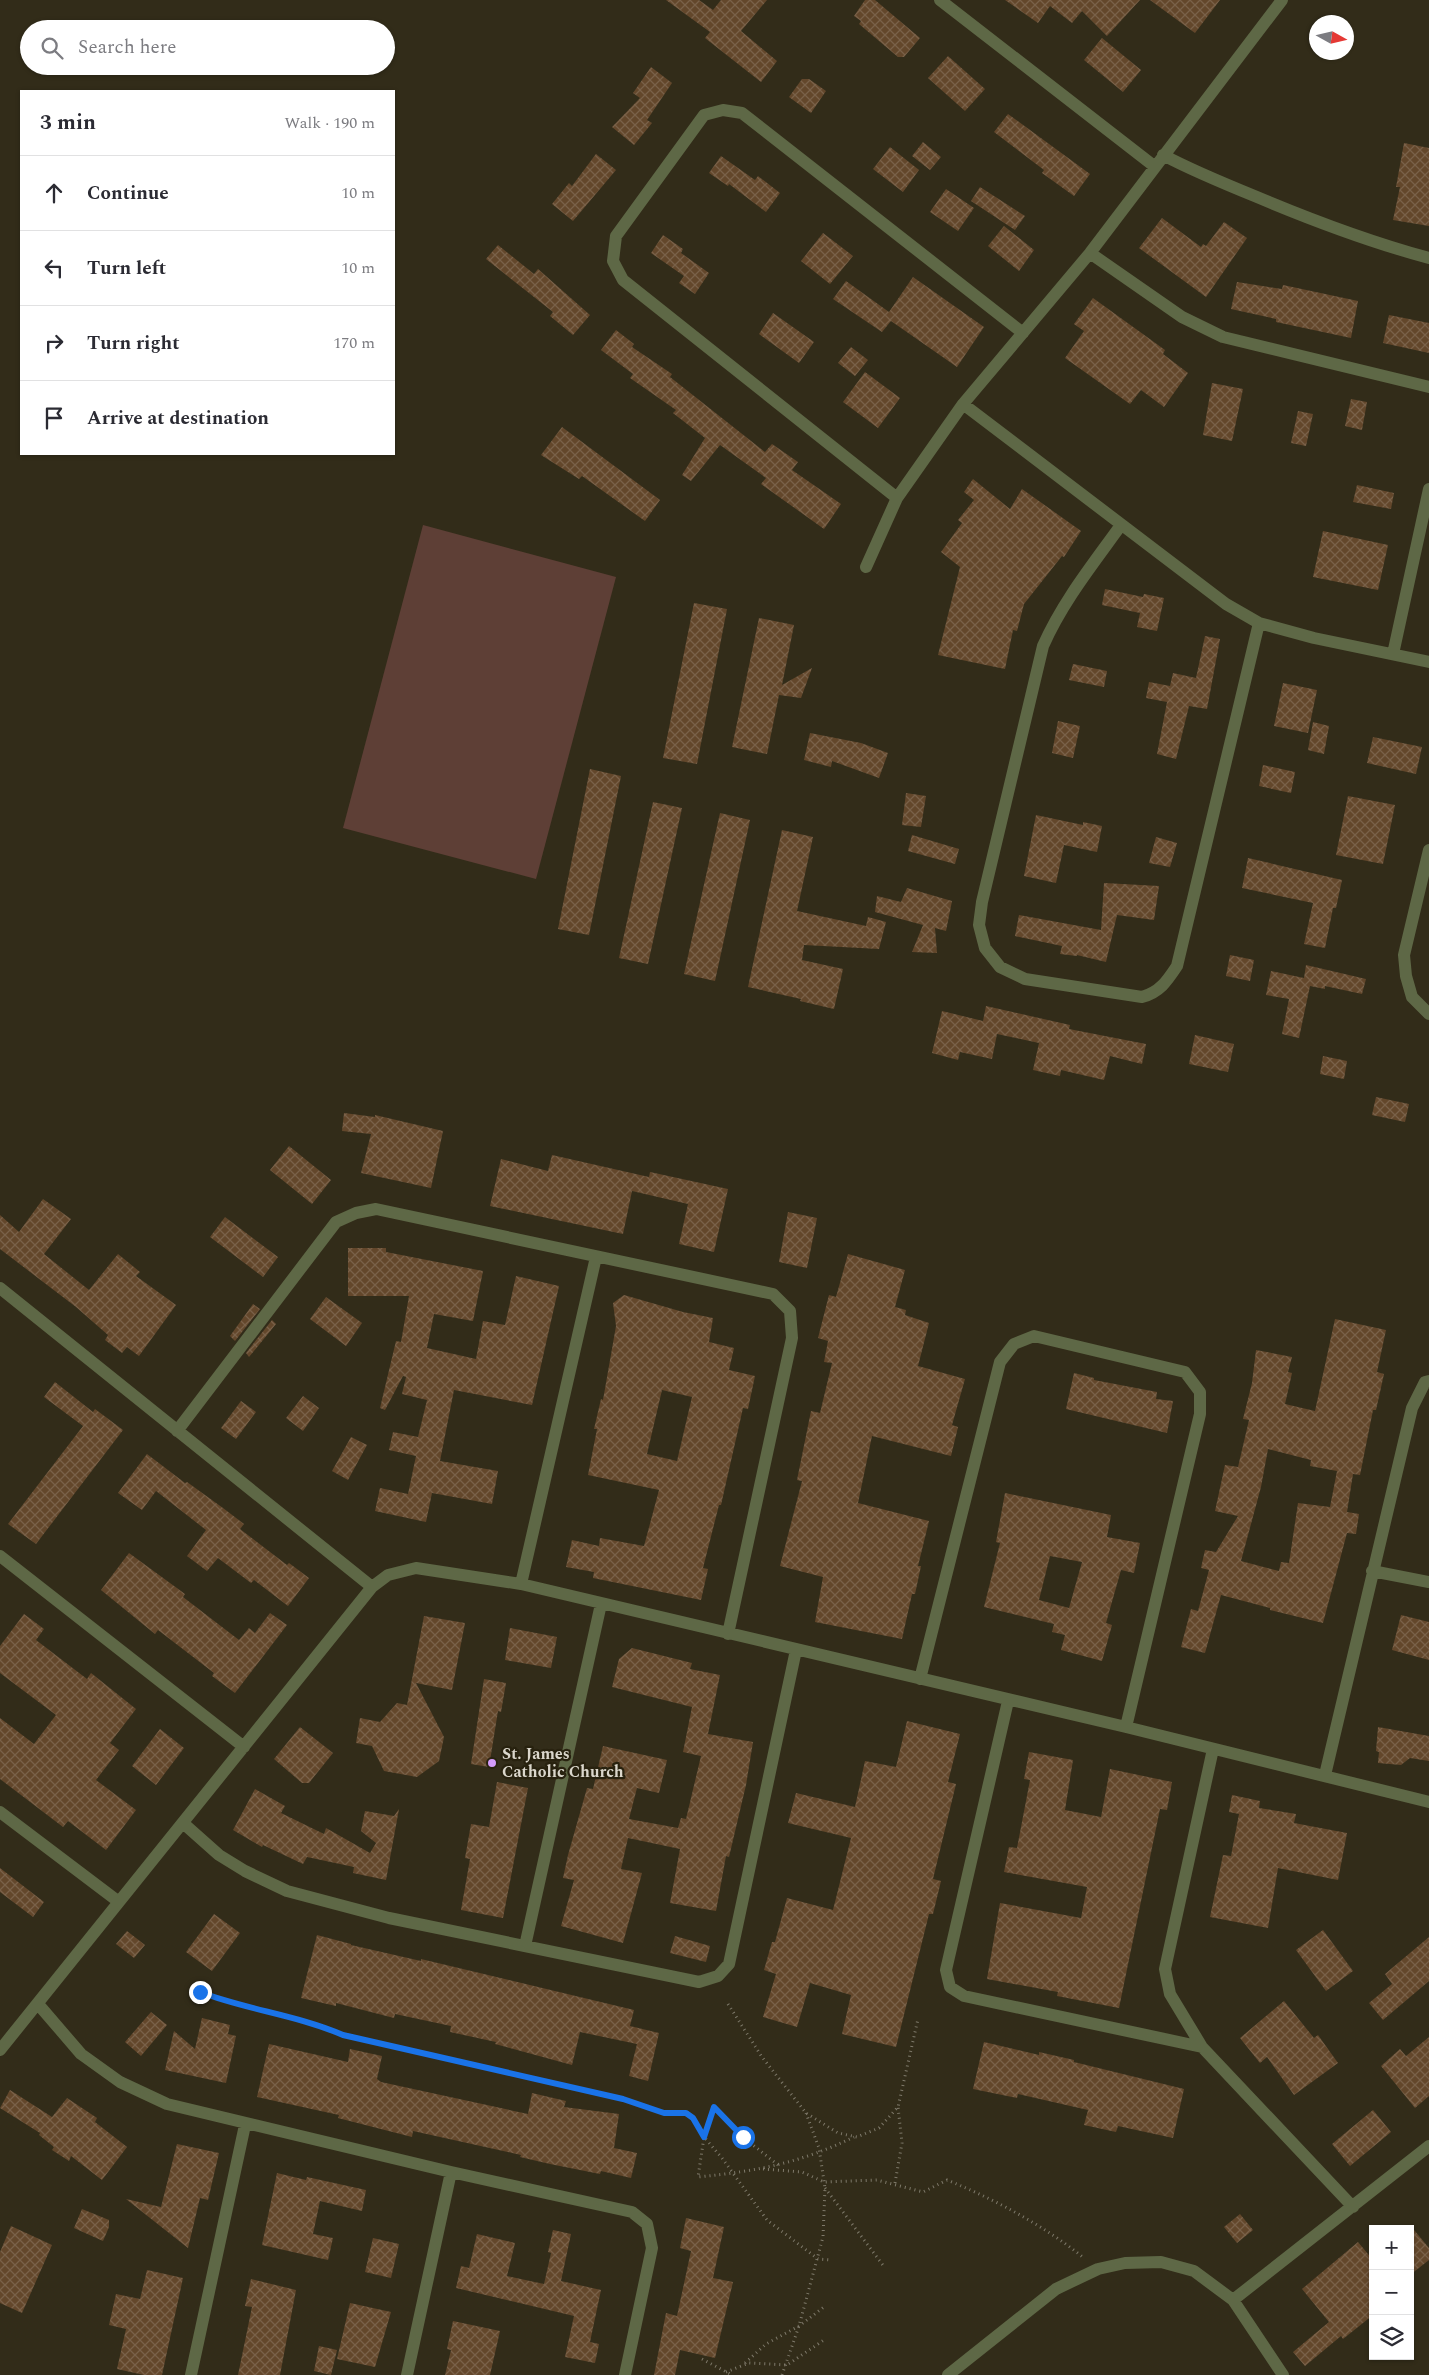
<!DOCTYPE html>
<html lang="en">
<head>
<meta charset="utf-8">
<style>
	body { margin:0; font-family:Spectral,serif; background:#f2f2f3; color:#2b2b33 }
	.controls { position:absolute; right:15px; bottom:15px; display:grid; overflow:hidden; border-radius:0px; box-shadow:0 1px 4px #0004 }
	.controls button { width:45px; height:45px; display:grid; place-items:center; padding:0; border:0; border-bottom:1px solid #e1e1e2; background:#fff; color:#2b2b33; font:25px sans-serif }
	.compass { position:absolute; left:1309px; top:15px; width:45px; height:45px; border-radius:50%; background:#fff; box-shadow:0 1px 4px #0004; rotate:98deg }
	.stop { position:absolute; width:15px; height:15px; margin:-11px; border:4px solid #1a73e8; border-radius:50%; background:#fff }
	.stop.end { background:#1a73e8; border-color:#fff; box-shadow:0 1px 5px #0008 }
	.list { margin:0; padding:0; list-style:none }
	h2 { display:flex; justify-content:space-between; align-items:center; height:65px; margin:0; padding:0 20px; font-size:21px }
	h2 small { font-size:16px; font-weight:400; color:#7c7c81 }
	.list li { display:grid; grid-template-columns:32px 1fr auto; gap:15px; align-items:center; box-sizing:border-box; height:75px; padding:0 20px; border-top:1px solid #e1e1e2 }
	.list b { display:block; font-size:19px; white-space:nowrap }
	.list em { font-size:16px; font-style:normal; color:#7c7c81 }
	.icon { flex:none; width:28px; height:28px; fill:none; stroke:currentColor; stroke-width:2; stroke-linecap:round; stroke-linejoin:round }
	.map { position:relative; flex:none; width:1429px; height:2375px; overflow:hidden }
	.search { position:absolute; background:#fff; box-shadow:0 1px 4px #0004; left:20px; top:20px; width:375px; height:55px; display:flex; align-items:center; gap:12px; box-sizing:border-box; padding:0 18px; border-radius:28px; color:#7c7c81; font-size:19px }
	.panel { position:absolute; background:#fff; box-shadow:0 1px 4px #0004; left:20px; top:90px; width:375px; height:365px; border-radius:0px }
	.map>svg:first-child { display:block }
</style>
</head>
<body>
<div class="map">
<svg width="1429" height="2375" viewBox="0 0 1429 2375">
	<defs>
		<pattern id="building-cross-hatch" width="8" height="8" patternUnits="userSpaceOnUse" patternTransform="scale(1.25)"><rect width="8" height="8" fill="#63472b"/><path d="M0 0l8 8M0 8l8-8" fill="none" stroke="#796149"/></pattern>
	</defs>
	<rect width="100%" height="100%" fill="#322c19"/>
	<path fill="#5e3f36" d="M423,525l193,52 -80,302 -193,-51z"/>
	<path fill="url(#building-cross-hatch)" fill-rule="evenodd" d="M666,0h33l14,10 8,-10h46l-26,31 36,30 -16,21 -56,-44 5,-6z
		M865,0h10l45,38 -16,19h-6l-39,-33 2,-3 -7,-5z
		M1005,0h135l-33,36 -25,-25 -10,12 -22,-17 -12,17z
		M1150,0h70l-25,33z
		M1102,38l39,32 -18,22 -39,-32z
		M948,56l37,33 -20,22 -37,-33z
		M651,67l21,16 -25,37 5,3 -18,22 -22,-18 28,-29 -7,-5z
		M802,79h7l17,12 -15,22 -22,-16z
		M1008,114l82,60 -16,22 -32,-23 2,-3 -50,-38z
		M923,142l18,15 -11,13 -18,-14z
		M1404,143l25,5v78l-36,-6 7,-33h-4z
		M890,147l29,23 -16,22 -30,-23z
		M596,154l20,16 -43,51 -21,-17 17,-21 3,3z
		M721,156l34,24 3,-4 22,17 -14,19 -37,-28 -1,2 -19,-13z
		M980,187l45,29 -10,14 -44,-29z
		M946,189l28,19 -16,23 -28,-19z
		M1162,218l39,29 2,-3 3,2 18,-24 23,16 -41,59 -67,-49z
		M1004,226l30,24 -15,21 -31,-25z
		M823,233l30,23 -23,28 -29,-23z
		M663,235l20,14 -2,4 28,20 -14,21 -16,-11 5,-7 -33,-23z
		M498,245l36,29 4,-5 52,46 -17,20 -23,-19 3,-4 -67,-53z
		M913,277l71,50 -27,40 -66,-46 -9,11 -49,-33 13,-18 43,31z
		M1237,282l45,7 1,-4 75,16 -7,37 -75,-16v-3l-45,-10z
		M1093,298l72,52 -2,4 25,19 -24,34 -23,-17 -11,14 -65,-46 19,-27 -10,-7z
		M773,313l41,29 -15,21 -40,-29z
		M1389,315l40,8v30l-46,-10z
		M616,330l18,14 -2,3 40,27 -2,3 95,75 7,-8 26,18 -6,8 49,34 -17,25 -63,-45 5,-6 -46,-33 -29,36 -9,-6 23,-37 -32,-25 3,-3 -46,-32 3,-4 -32,-24z
		M851,347l17,13 -13,16 -17,-13z
		M865,372l35,26 -22,30 -35,-26z
		M1212,383l31,6 -11,52 -29,-6z
		M1351,399l16,3 -5,28 -17,-4z
		M1298,411l15,3 -7,32 -15,-3z
		M562,427l98,73 -15,21 -63,-45 -3,3 -38,-24z
		M973,479l37,30 12,-20 59,42 -17,26 -2,-1 -38,48 -7,27 -4,-1 -8,39 -67,-14 22,-88 -19,-15 21,-29 -4,-3 16,-20 -10,-8z
		M1357,485l37,8 -3,16 -38,-7z
		M1323,531l65,14 -10,45 -65,-13z
		M1105,589l38,8 1,-3 20,4 -7,33 -20,-4 3,-14 -38,-8z
		M694,603l33,6 -30,155 -34,-6z
		M759,618l35,7 -12,60 30,-17 -11,30 -22,-3 -12,59 -35,-7z
		M1205,636l15,3 -13,70 -18,-3 -13,53 -19,-5 10,-52 -21,-4 3,-16 21,4 3,-13 23,5z
		M1073,664l34,7 -3,16 -35,-7z
		M1283,683l34,7 -9,43 -34,-7z
		M1058,721l22,5 -7,32 -21,-5z
		M1313,722l16,4 -5,28 -16,-4z
		M810,733l51,10 27,10 -9,25 -47,-17 -1,6 -27,-7z
		M1373,737l49,10 -6,27 -49,-11z
		M1263,765l32,7 -4,21 -32,-7z
		M590,769l31,7 -32,159 -31,-6z
		M906,793l20,3 -5,31 -19,-2z
		M1348,796l47,9 -12,59 -47,-9z
		M653,802l29,6 -34,156 -29,-6z
		M720,813l30,7 -35,161 -31,-7z
		M1036,815l47,10v-3l19,4 -5,26 -33,-7 -8,38 -32,-7z
		M782,830l31,7 -16,74 69,15 2,-9 18,5 -7,27 -75,-4 -2,15 41,9 -9,40 -34,-8 1,-2 -53,-12z
		M912,835l47,14 -4,15 -47,-13z
		M1156,837l21,6 -7,24 -21,-4z
		M1248,858l94,22 -6,28h-3l-8,40 -21,-4 9,-41 -71,-15z
		M1104,883l55,3 -5,34 -37,-5 -11,47 -29,-7v1l-17,-2 2,-8 -47,-10 4,-21 82,15z
		M907,888l45,13 -6,30 -11,-3 2,25 -25,-1 11,-27 -48,-13 2,-16 24,6z
		M1230,955l24,5 -4,21 -24,-5z
		M1306,965l60,14 -4,15 -37,-8v3l-15,-3 -11,52 -17,-4 7,-35 -23,-4 5,-24 33,7z
		M986,1006l84,19 -1,4 77,15 -4,20 -32,-8 -6,24 -43,-10 -1,6 -27,-6 6,-27 -42,-9 -5,25 -32,-7 -2,8 -26,-7 10,-42 41,10z
		M1195,1035l39,9 -6,28 -39,-8z
		M1323,1056l24,5 -3,18 -24,-5z
		M1376,1097l33,7 -4,18 -33,-7z
		M344,1113l31,4v-2l68,16 -12,57 -70,-15 10,-39 -29,-3z
		M289,1146l42,34 -19,24 -42,-34z
		M552,1155l97,22 1,-5 78,17 -14,63 -35,-8 9,-40 -56,-13 -9,43 -133,-28 11,-47 47,12z
		M43,1199l28,20 -27,35 45,36 29,-36 22,18 -4,4 40,29 -37,51 -12,-9 -5,6 -17,-13 3,-5 -32,-28 -76,-58v-34l19,17z
		M788,1212l29,6 -10,50 -28,-6z
		M225,1217l53,40 -15,20 -53,-40z
		M348,1248h38v4l97,19 -10,50 -39,-7 -7,34 49,11 7,-38 22,4 11,-49 43,10 -27,119 -78,-15 -14,71 58,10 -6,33 -60,-11 -6,29 -51,-11 5,-23 28,6 8,-38 -27,-6 4,-18 25,5 9,-37 -25,-6 4,-17 -3,-1 -18,34 -5,-2 16,-67 5,1 8,-46h-61z
		M848,1254l57,16 -10,37 11,3 -1,5 24,8 -11,43 47,13 -13,46 6,2 -7,29 -79,-20 -14,67 71,18 -11,45h3l-6,28h-3l-10,45 -87,-17 8,-45 -43,-11 22,-85 -5,-1 14,-69 9,2 12,-50 -8,-1 4,-21 -10,-3 11,-43 7,2z
		M624,1295l59,17 30,6 -4,24 25,6 -5,22 26,6 -7,33 -5,-1 -22,97h-2l-16,63 5,1 -7,31 -108,-22 1,-6 -28,-5 6,-27 27,6 1,-8 44,8 15,-56 -71,-15 9,-46h-3l7,-30 2,1 13,-74 -3,-23zM662,1390l30,7 -15,64 -30,-7z
		M326,1297l36,26 -16,23 -36,-27z
		M253,1304l7,5 -25,32 -5,-5z
		M1335,1319l51,11 -9,42 7,2 -8,36h-3l-13,65 -7,-1 -6,38 12,2 -3,20 -9,-1 -24,90 -53,-13v-2l-49,-13 -16,58 -24,-6 10,-38 7,2 11,-41 -8,-2 4,-18 11,2 22,-36 -23,-5 10,-46 13,2 11,-47 -6,-1 9,-36 4,-33 36,7 -4,15 4,1 -7,31 30,7zM1268,1449l43,11 -1,6 27,5 -7,36 -32,-4 -9,60 -8,-1 -2,9 -38,-10 20,-74z
		M272,1320l4,4 -27,33 -3,-4z
		M1074,1373l20,5v2l63,12 -1,7 17,2 -6,32 -101,-24z
		M55,1382l38,30 2,-3 28,21 -87,114 -28,-20 75,-98 -39,-29z
		M303,1396l16,12 -16,23 -17,-13z
		M241,1401l15,11 -20,27 -15,-11z
		M351,1437l16,8 -19,35 -16,-9z
		M147,1454l38,29 2,-1 36,26 21,16 -4,5 47,36 2,-2 20,15 -21,28 -34,-26 -3,3 -33,-25 -11,13 -20,-15 19,-26 -50,-39 -14,19 -24,-17z
		M1005,1493l106,22 -4,22 33,6 -6,30 -13,-3 -15,53 6,2 -10,36 -41,-11 4,-15 -13,-3 2,-8 -70,-17 16,-64 -4,-1zM1050,1556l32,6 -13,46 -30,-8z
		M129,1553l56,41 -2,3 56,43 10,-12 6,5 15,-20 17,12 -52,68 -23,-17 2,-3 -56,-43 -3,4 -54,-44z
		M24,1614l20,15 -8,11 51,39 4,-6 45,36 -26,34 9,7 -23,30 40,30 -30,40 -38,-29 -5,6 -63,-48v-61l34,26 22,-29 -56,-42v-27z
		M1401,1615l28,7v38l-37,-10z
		M424,1616l41,7 -13,67 -36,-7 28,54 -5,24 -22,16 -33,-6 -12,-25 -16,-3 4,-25 20,4 17,-19 10,2z
		M510,1628l47,9 -6,31 -46,-8z
		M632,1648l60,15 -2,6 30,6 -12,59 45,8 -7,43 -17,72 -3,-1 -10,55 -46,-8 10,-54 -52,-11 -7,31 21,4 -19,70 -62,-17 13,-46 -11,-2 5,-23 19,-67 6,1 10,-43 64,14 -8,33 -22,-5 -8,31 49,9 3,-10 5,1 15,-63 -18,-4 9,-45 -80,-20 7,-28z
		M484,1679l22,4 -5,29 -3,-1 -9,56 -18,-3z
		M907,1721l53,13 -12,48 8,2 -23,95 8,2 -8,33h-4l-33,133 -54,-13 9,-39 -41,-12 -13,44 -34,-10 13,-43 -12,-4 8,-28h3l12,-44 46,12 18,-72 -63,-15 8,-30 59,14 10,-46 31,6z
		M300,1727l33,26 -24,30h-7l-28,-24z
		M1378,1727l51,9v25l-19,-3 -9,7 -23,-2 1,-11 -3,-1z
		M160,1729l24,19 -28,37 -24,-19z
		M1029,1752l44,8 -8,50 36,7 9,-48 62,13 -5,28 -7,-1 -41,199 -62,-12 1,-4 -71,-13 13,-76 81,15 6,-31 -83,-15 5,-25 8,1 13,-68 -6,-1z
		M497,1782l31,6 -25,130 -42,-8 9,-51 -5,-1 6,-34 18,3z
		M255,1789l30,17 -4,7 43,21 2,-6 44,25 6,-10 -15,-12 4,-20 29,5 5,-7 -13,71 -33,-7 1,-6 -47,-10 -4,7 -40,-19 -1,2 -29,-17z
		M1232,1795l28,6 -1,7 37,6 -2,9 53,10 -9,47 -60,-12 -10,60 -58,-11 13,-62 8,1 8,-42 -10,-2z
		M0,1868l44,34 -11,15 -33,-25z
		M214,1914l26,19 -28,38 -26,-19z
		M1323,1930l30,41 -27,20 -30,-41z
		M127,1931l18,14 -11,13 -18,-14z
		M317,1935l34,9v1l70,16v-2l213,51 -4,16 29,7 -11,48 -19,-5 8,-32 -57,-12 -8,33 -77,-21 1,-2 -46,-10 1,-6 -56,-12 -1,4 -58,-15v3l-35,-8z
		M675,1936l35,10 -4,16 -36,-9z
		M1429,1937v44l-46,39 -14,-17 23,-19 -7,-10z
		M1284,2001l30,37 4,-3 20,28 -44,32 -27,-38 -7,6 -20,-25z
		M151,2012l16,13 -26,31 -16,-14z
		M202,2018l28,7 -2,9 8,2 -10,47 -61,-13 9,-39 21,18z
		M1429,2037v59l-14,12 -34,-42 19,-17 6,7z
		M984,2042l55,13v-3l35,8v2l110,27 -11,49 -55,-12 -2,6 -32,-7 4,-15 -70,-16 -1,4 -44,-9z
		M269,2044l79,18 2,-13 32,7 -5,23 4,3 147,32 4,-21 34,8 -2,6 55,7 -5,34 23,5 -6,25 -30,-7 -1,3 -50,-10 -30,-7 1,-2 -108,-24 -1,6 -74,-19 1,-3 -82,-18z
		M10,2090l42,27 15,-19 30,20 -2,4 32,25 -25,33 -31,-24 -2,5 -17,-11 2,-3 -15,-12 1,-2 -40,-25z
		M1373,2110l18,22 -41,34 -18,-22z
		M177,2144l42,9 -11,47 -8,-2 -12,50 -62,-49 35,8z
		M277,2173l29,7 1,-3 59,13 -4,21 -42,-10 -7,33 20,4 -5,22 -66,-15z
		M82,2209l27,11v7l-6,14 -29,-13z
		M1240,2214l13,16 -16,13 -13,-16z
		M686,2218l38,9 -11,51 20,4 -18,76 -35,-8 -5,25h-21l12,-62 11,3 14,-65 -11,-3z
		M1410,2225l19,23v12l-19,15z
		M11,2226l41,19 -30,68 -22,-10v-51z
		M553,2230l18,4 -10,47 40,9 -11,52 9,2 -4,19 -30,-6 9,-41 -118,-28 5,-22 8,2 8,-34 38,9 -8,33 37,8 7,-31 -3,-1z
		M373,2238l26,6 -8,34 -26,-6z
		M1358,2242l15,18v55l-30,24 -2,-3 -36,30 -12,-14 36,-30 -27,-33z
		M147,2270l36,8 -21,97h-18l-27,-6 9,-40 -17,-4 7,-31 24,5z
		M251,2279l45,11 -16,85h-42l14,-68 -7,-1z
		M350,2303l41,9 -16,55 -38,-8z
		M453,2321l47,10 -10,44h-45l6,-25 -4,-1z
		M319,2346l18,4 -6,25 -17,-4z"/>
	<g fill="none" stroke-linecap="round" stroke-linejoin="round">
		<path stroke="#7f7a6b" stroke-width="3" stroke-dasharray="1 4" stroke-linecap="butt" d="M200,1993c47,17 97,22 143,42l280,64 41,14h22l7,5 11,19 18,21 45,62 51,39 13,1
			M728,2004l34,53 44,56 32,20 19,4 22,-9 19,-21 20,-88
			M778,2165l-35,-28 -29,-30 -10,30 -6,40c60,-6 102,-14 156,-40
			M763,2169l39,3 22,10 53,-2 46,12 24,-12c49,20 96,45 137,78
			M895,2183l7,-40 -4,-36
			M825,2188l60,80
			M702,2359l30,16
			M745,2363l21,-19 33,-18 25,-19
			M726,2372l23,-9 38,2 37,-25
			M782,2375l17,-49 24,-89 2,-49 -6,-40 -13,-35"/>
		<path stroke="#5e6846" stroke-width="12" d="M940,0l214,166
			M1163,155c30,16 62,29 94,42 57,24 113,45 172,61
			M1090,253l92,64 41,20 206,50
			M963,404l263,200 33,19 55,15 115,24
			M897,498l-274,-218 -10,-19 3,-25 88,-121 19,-5 19,3 281,220
			M1121,525c-28,39 -58,76 -78,121l-61,256 -3,23 6,23 15,19 25,12 117,18c18,-5 25,-16 35,-31l82,-343
			M866,567l31,-69 66,-94 127,-151 192,-253
			M1393,654l36,-165
			M1429,850l-25,105 2,21 6,21 17,17
			M0,1288l372,299
			M177,1431l159,-209 20,-9 20,-4 397,85 17,17 2,27 -64,296
			M0,1556l244,191
			M1372,1571l57,11
			M521,1584l75,-327
			M920,1679l80,-317 14,-18 20,-8 151,36 15,20v22l-74,313
			M1008,1701l-62,269 4,17 14,9 238,51
			M1213,1749l-48,220 5,25 32,53 151,160
			M1325,1775l87,-367 13,-26 4,-1
			M0,1812l119,90
			M183,1823l36,32 26,16 42,20 102,27 310,64 19,-6 11,-12 67,-314
			M525,1946l76,-342
			M38,2004l43,50 39,28 47,22 284,68 181,40 15,12 5,24 -27,127
			M0,2050l372,-463 16,-12 28,-7 105,16 605,143 303,75
			M1233,2300l196,-154
			M191,2375l54,-250
			M407,2375l44,-203
			M948,2375l108,-86 42,-20 27,-6 36,-1 33,9 39,29 50,75"/>
	</g>
	<g fill="none" stroke-linecap="round" stroke-linejoin="round">
		<path stroke="#1a73e8" stroke-width="6" d="M200,1992c47,18 97,23 143,43l280,64 41,14h22l7,5 11,19 10,-30 29,30"/>
	</g>
	<circle fill="#d59cfb" stroke="#28220f" stroke-width="2" cx="492" cy="1763" r="5"/>
	<g text-anchor="middle" dominant-baseline="central" stroke-width="4.5" stroke-linejoin="round" paint-order="stroke">
		<g font-size="16" font-weight="bold" fill="#dbd7cc" stroke="#28220f" text-anchor="start">
			<text x="502" y="1754">St. James<tspan x="502" dy="18">Catholic Church</tspan></text>
		</g>
	</g>
</svg>
<div class="controls">
<button>+</button>
<button>−</button>
<button><svg class="icon" aria-label="layers" viewBox="0 0 24 24"><path d="M12 4l9 5-9 5-9-5zM3 14l9 5 9-5"/></svg></button>
</div>
<svg class="compass" viewBox="-18 -18 36 36"><path d="M0-13l5 13h-10z" fill="#e53935"/><path d="M0 13l5-13h-10z" fill="#7c7c81"/></svg>
<div class="stop" style="left:743px;top:2137px"></div>
<div class="stop end" style="left:200px;top:1992px"></div>
<div class="search"><svg class="icon" aria-label="search" viewBox="0 0 24 24"><circle cx="10" cy="10" r="6"/><path d="M15 15l6 6"/></svg>Search here</div>
<section class="panel">
<h2>3 min<small>Walk · 190 m</small></h2>
<ul class="list">
<li><svg class="icon" aria-label="ahead" viewBox="0 0 24 24"><path d="M12 20V5M6 11l6-6 6 6"/></svg><div><b>Continue</b></div><em>10 m</em></li>
<li><svg class="icon" aria-label="left" viewBox="0 0 24 24"><path d="M17 20v-9H6M10 6l-5 5 5 5"/></svg><div><b>Turn left</b></div><em>10 m</em></li>
<li><svg class="icon" aria-label="right" viewBox="0 0 24 24"><path d="M7 20v-9h11M14 6l5 5-5 5"/></svg><div><b>Turn right</b></div><em>170 m</em></li>
<li><svg class="icon" aria-label="arrive" viewBox="0 0 24 24"><path d="M6 21V4h12l-3 4 3 4H6"/></svg><div><b>Arrive at destination</b></div></li>
</ul>
</section>
</div>
</body>
</html>
